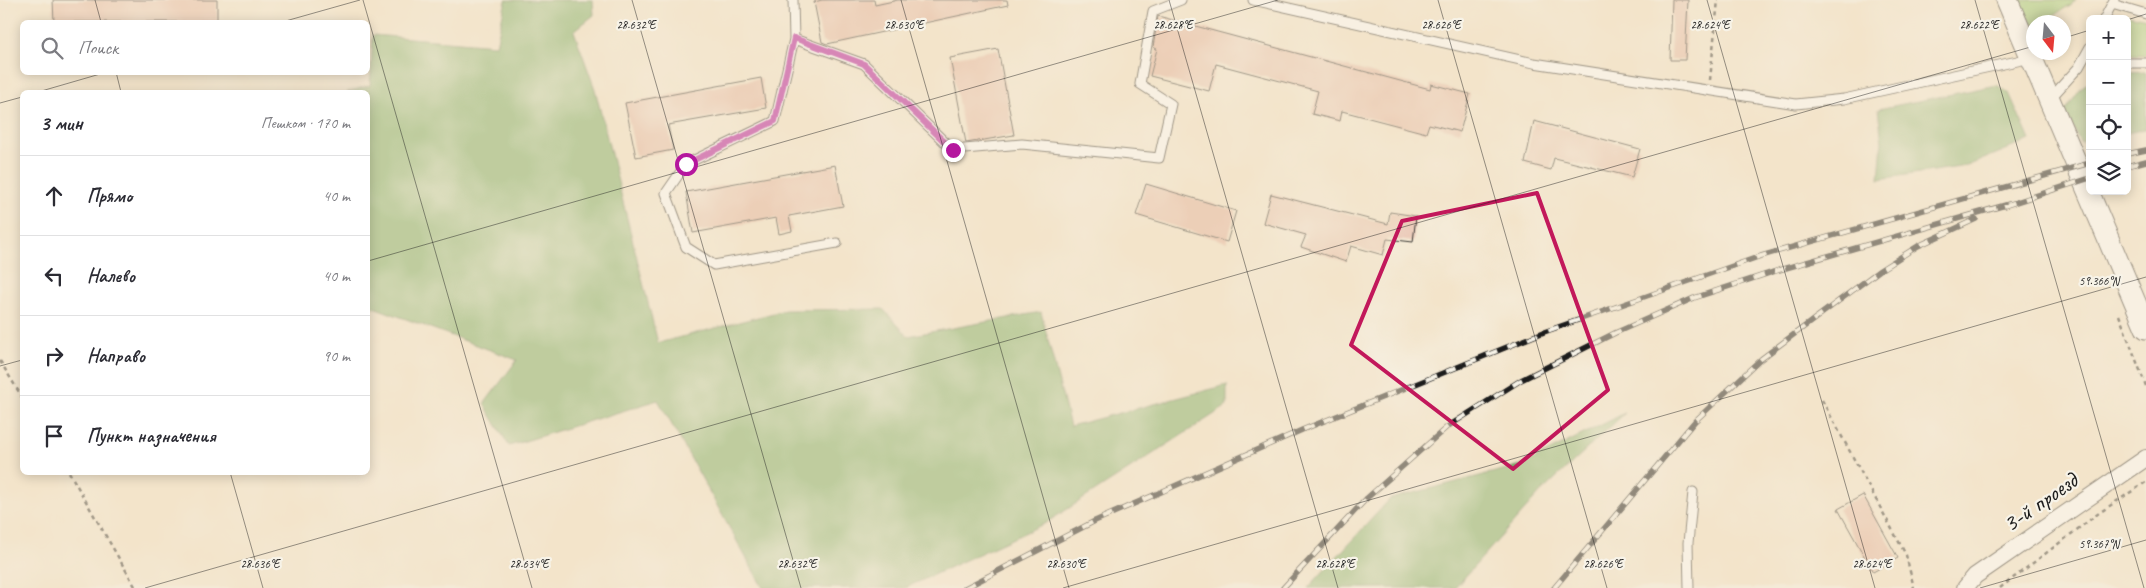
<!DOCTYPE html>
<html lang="ru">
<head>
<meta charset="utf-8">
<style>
	body { margin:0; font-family:Caveat,sans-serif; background:#f2f2f3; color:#2b2b33 }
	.controls { position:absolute; right:15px; top:15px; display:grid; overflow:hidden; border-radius:8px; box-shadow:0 2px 12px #0003 }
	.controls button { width:45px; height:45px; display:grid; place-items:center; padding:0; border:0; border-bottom:1px solid #e1e1e2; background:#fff; color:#2b2b33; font:25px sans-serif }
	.compass { position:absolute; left:2026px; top:15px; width:45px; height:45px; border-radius:50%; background:#fff; box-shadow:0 2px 12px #0003; rotate:164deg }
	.stop { position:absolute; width:15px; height:15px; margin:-11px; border:4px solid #b5179e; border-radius:50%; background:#fff }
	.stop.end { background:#b5179e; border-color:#fff; box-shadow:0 1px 5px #0008 }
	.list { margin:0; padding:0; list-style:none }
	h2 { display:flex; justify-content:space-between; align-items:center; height:65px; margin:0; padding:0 20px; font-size:21px }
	h2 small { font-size:16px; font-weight:400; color:#7c7c81 }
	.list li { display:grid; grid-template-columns:32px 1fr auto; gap:15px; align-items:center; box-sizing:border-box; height:80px; padding:0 20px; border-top:1px solid #e1e1e2 }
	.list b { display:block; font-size:19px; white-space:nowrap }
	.list em { font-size:16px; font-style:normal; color:#7c7c81 }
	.icon { flex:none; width:28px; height:28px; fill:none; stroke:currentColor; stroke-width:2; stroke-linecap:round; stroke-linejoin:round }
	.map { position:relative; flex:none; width:2146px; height:588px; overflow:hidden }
	.search { position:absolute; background:#fff; box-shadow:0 2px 12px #0003; left:20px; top:20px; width:350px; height:55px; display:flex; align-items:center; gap:12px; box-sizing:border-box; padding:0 18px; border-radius:8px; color:#7c7c81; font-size:19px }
	.panel { position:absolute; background:#fff; box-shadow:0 2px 12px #0003; left:20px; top:90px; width:350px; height:385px; border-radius:8px }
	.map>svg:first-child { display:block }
</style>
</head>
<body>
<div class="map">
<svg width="2146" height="588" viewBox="0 0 2146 588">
	<rect width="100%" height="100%" fill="#f7f3e8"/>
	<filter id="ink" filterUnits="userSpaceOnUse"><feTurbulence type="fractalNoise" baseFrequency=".02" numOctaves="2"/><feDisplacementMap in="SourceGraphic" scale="10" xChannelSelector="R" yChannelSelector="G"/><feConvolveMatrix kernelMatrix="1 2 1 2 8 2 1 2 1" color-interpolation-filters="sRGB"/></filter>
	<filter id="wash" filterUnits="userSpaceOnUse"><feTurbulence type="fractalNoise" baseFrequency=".0096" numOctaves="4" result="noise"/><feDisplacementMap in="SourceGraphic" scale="20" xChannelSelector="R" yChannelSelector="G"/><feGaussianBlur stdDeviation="1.12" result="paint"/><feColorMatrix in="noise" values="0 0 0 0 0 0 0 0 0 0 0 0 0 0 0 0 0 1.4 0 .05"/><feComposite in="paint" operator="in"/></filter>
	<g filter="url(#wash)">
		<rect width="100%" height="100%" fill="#f3e4ca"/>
		<path fill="#a0cc79" stroke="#5e744a" d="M2014,0h61l-3,4 -30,18 -9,2z
			M2120,13l26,6v36l-19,-1v-35h-9z"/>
		<path fill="#80b069" stroke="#4e6642" d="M506,0h87l1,15 -20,16 21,58 63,254 127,-33 98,-1 25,27 133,-24 29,114 157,-41v21l-181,117 -141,65h-142l-105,-188 -149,46 -25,-42 33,-44 -149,-55v-213h-21l23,-7 3,-50 123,10z
			M2146,72v57l-19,4v-60z
			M2090,82v58l-10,2 -15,-31 18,-25z
			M1997,85l12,8 21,47 -63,26 -88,13 3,-37 -4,-33z
			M1625,413l-85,80 -85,95h-147l82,-89 132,-34z"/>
		<g id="blocks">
			<path fill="#e5b5a0" d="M53,0h164v22h-163z
				M822,0h52l1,5 23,-5h109l1,5 -181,39 -5,-2 -8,-40z
				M1672,0h16l-3,60h-15z
				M1158,16l272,73 1,-5 39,10 -10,38 -31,-8 -3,9 -84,-22 -2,10 -28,-7 6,-23 -102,-27 -7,27 -59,-15 7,-27 -4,-2z
				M998,49l16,86 -48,8 -16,-85z
				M761,78l5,30 -98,17 5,25 -37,7 -11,-54z
				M1534,121l106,28 -8,28 -78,-19 -3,12 -26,-7z
				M835,165l8,41 -54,10 3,15 -13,3 -3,-16 -83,15 -7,-41z
				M1146,184l90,27 -9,31 -91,-27z
				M1271,194l117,30 2,-12 26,4 -3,26 -26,-3 -4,16 -32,-9 -5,16 -45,-15 5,-12 -43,-12z
				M1863,495l35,63 -25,14 -35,-63z"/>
		</g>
	</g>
	<g filter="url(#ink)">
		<use href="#blocks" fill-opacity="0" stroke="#3c3a36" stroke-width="1"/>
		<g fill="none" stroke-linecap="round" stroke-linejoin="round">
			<defs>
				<path id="service" d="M793,0l1,39 70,25 89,86 69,-6 137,14 12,-54 -31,-20 13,-73 28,-11
					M1253,0l281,63 262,41 48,-5 187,-41
					M2112,4l34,10
					M2104,19l10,-19
					M794,39l-19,82 -89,43 -20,29 20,54 28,18 123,-22
					M2127,63h19
					M2049,100l30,-33 11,-20
					M1689,588l-1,-45 5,-51"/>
				<path id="minor" d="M1965,588l10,-12 171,-118"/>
				<path id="tertiary" d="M2007,0l139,328"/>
			</defs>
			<use href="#service" stroke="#3c3a36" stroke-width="11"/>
			<use href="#minor" stroke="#3c3a36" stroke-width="18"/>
			<use href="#tertiary" stroke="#3c3a36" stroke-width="23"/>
			<path stroke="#3c3a36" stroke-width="2.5" stroke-dasharray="4 4" stroke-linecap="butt" d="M1710,80l8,-80
				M2119,315l27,71
				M0,361l22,36
				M1822,400l84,155 8,33
				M69,472l67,116
				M2000,588l99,-75 47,-31"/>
			<use href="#service" stroke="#fff" stroke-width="9"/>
			<use href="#minor" stroke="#fff" stroke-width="16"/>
			<use href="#tertiary" stroke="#fff" stroke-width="21"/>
			<defs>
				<path id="rail" d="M2127,154l19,-4
					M2127,166l19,-5
					M2004,206l86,-28
					M965,588l130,-67 207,-91 242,-98 217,-76 329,-93
					M1283,588l84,-90 80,-71 74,-47 94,-47 79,-35 85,-28 230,-66
					M1554,588l141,-167 66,-62 119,-89 38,-24 58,-27"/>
			</defs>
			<use href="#rail" stroke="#1c1c1c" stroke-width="5.5"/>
			<use href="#rail" stroke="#f7f3e8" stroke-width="4" stroke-dasharray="11" stroke-linecap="butt"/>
		</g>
	</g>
	<g fill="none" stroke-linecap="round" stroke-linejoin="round" filter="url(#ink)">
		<path stroke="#b5179e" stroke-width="6" d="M686,164l89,-43 19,-83 70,26 89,86"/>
	</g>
	<path d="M0 0H2146V588H0ZM1537,193l71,197 -95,79 -162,-124 51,-124z" fill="#f3e4ca" fill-opacity=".55" fill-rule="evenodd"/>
	<path fill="none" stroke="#c2185b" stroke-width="4" stroke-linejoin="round" d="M1537,193l71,197 -95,79 -162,-124 51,-124z"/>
	<path fill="none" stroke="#1c1c1c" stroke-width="1" stroke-opacity="0.45" d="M95,0l6,22M363,0l169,588M632,0l169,588M901,0l168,588M1169,0l169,588M1438,0l169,588M1707,0l168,588M1975,0l169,588M2127,20l19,-6M282,22l78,-22M2064,38l26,-8M116,72l5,20M38,92l69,-20M0,103l22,-6M368,261l910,-261M0,366l22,-6M230,472l33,116M145,588l1889,-542M1063,588l1083,-311M1980,588l166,-48"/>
	<g text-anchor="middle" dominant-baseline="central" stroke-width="4.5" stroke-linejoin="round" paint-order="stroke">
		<g font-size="24" fill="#1c1c1c" stroke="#f7f3e8">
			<text transform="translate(2040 502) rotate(-35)">3-й проезд</text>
		</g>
	</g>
	<g font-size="12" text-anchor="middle" fill="#1c1c1c" stroke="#f7f3e8" stroke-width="4.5" stroke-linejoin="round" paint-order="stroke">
		<text x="636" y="29">28.632°E</text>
		<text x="904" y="29">28.630°E</text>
		<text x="1173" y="29">28.628°E</text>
		<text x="1441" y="29">28.626°E</text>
		<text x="1710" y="29">28.624°E</text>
		<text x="1979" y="29">28.622°E</text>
		<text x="2099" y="285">59.366°N</text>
		<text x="2099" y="548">59.367°N</text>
		<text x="1872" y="568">28.624°E</text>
		<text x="260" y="568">28.636°E</text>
		<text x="529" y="568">28.634°E</text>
		<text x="797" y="568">28.632°E</text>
		<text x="1066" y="568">28.630°E</text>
		<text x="1335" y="568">28.628°E</text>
		<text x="1603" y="568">28.626°E</text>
	</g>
</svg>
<div class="controls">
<button>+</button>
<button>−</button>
<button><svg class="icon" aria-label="locate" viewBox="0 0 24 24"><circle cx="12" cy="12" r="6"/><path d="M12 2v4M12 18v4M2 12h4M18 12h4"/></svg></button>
<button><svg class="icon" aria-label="layers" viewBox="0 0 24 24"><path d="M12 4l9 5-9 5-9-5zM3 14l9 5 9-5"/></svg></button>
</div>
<svg class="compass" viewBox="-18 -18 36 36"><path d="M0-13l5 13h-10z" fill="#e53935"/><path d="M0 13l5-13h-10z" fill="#7c7c81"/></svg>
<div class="stop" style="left:686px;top:164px"></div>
<div class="stop end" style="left:953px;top:150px"></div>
<div class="search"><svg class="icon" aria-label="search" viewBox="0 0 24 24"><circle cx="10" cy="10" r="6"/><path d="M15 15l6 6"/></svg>Поиск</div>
<section class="panel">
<h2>3 мин<small>Пешком · 170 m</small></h2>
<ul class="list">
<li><svg class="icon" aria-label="ahead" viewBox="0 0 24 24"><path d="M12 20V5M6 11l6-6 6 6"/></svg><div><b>Прямо</b></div><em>40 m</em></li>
<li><svg class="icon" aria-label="left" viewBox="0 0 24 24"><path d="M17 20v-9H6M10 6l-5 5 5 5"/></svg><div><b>Налево</b></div><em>40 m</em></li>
<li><svg class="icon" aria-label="right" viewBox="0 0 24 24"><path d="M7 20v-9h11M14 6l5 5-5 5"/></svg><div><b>Направо</b></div><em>90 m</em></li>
<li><svg class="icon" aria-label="arrive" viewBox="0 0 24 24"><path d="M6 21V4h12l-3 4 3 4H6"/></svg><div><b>Пункт назначения</b></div></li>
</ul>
</section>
</div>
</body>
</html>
